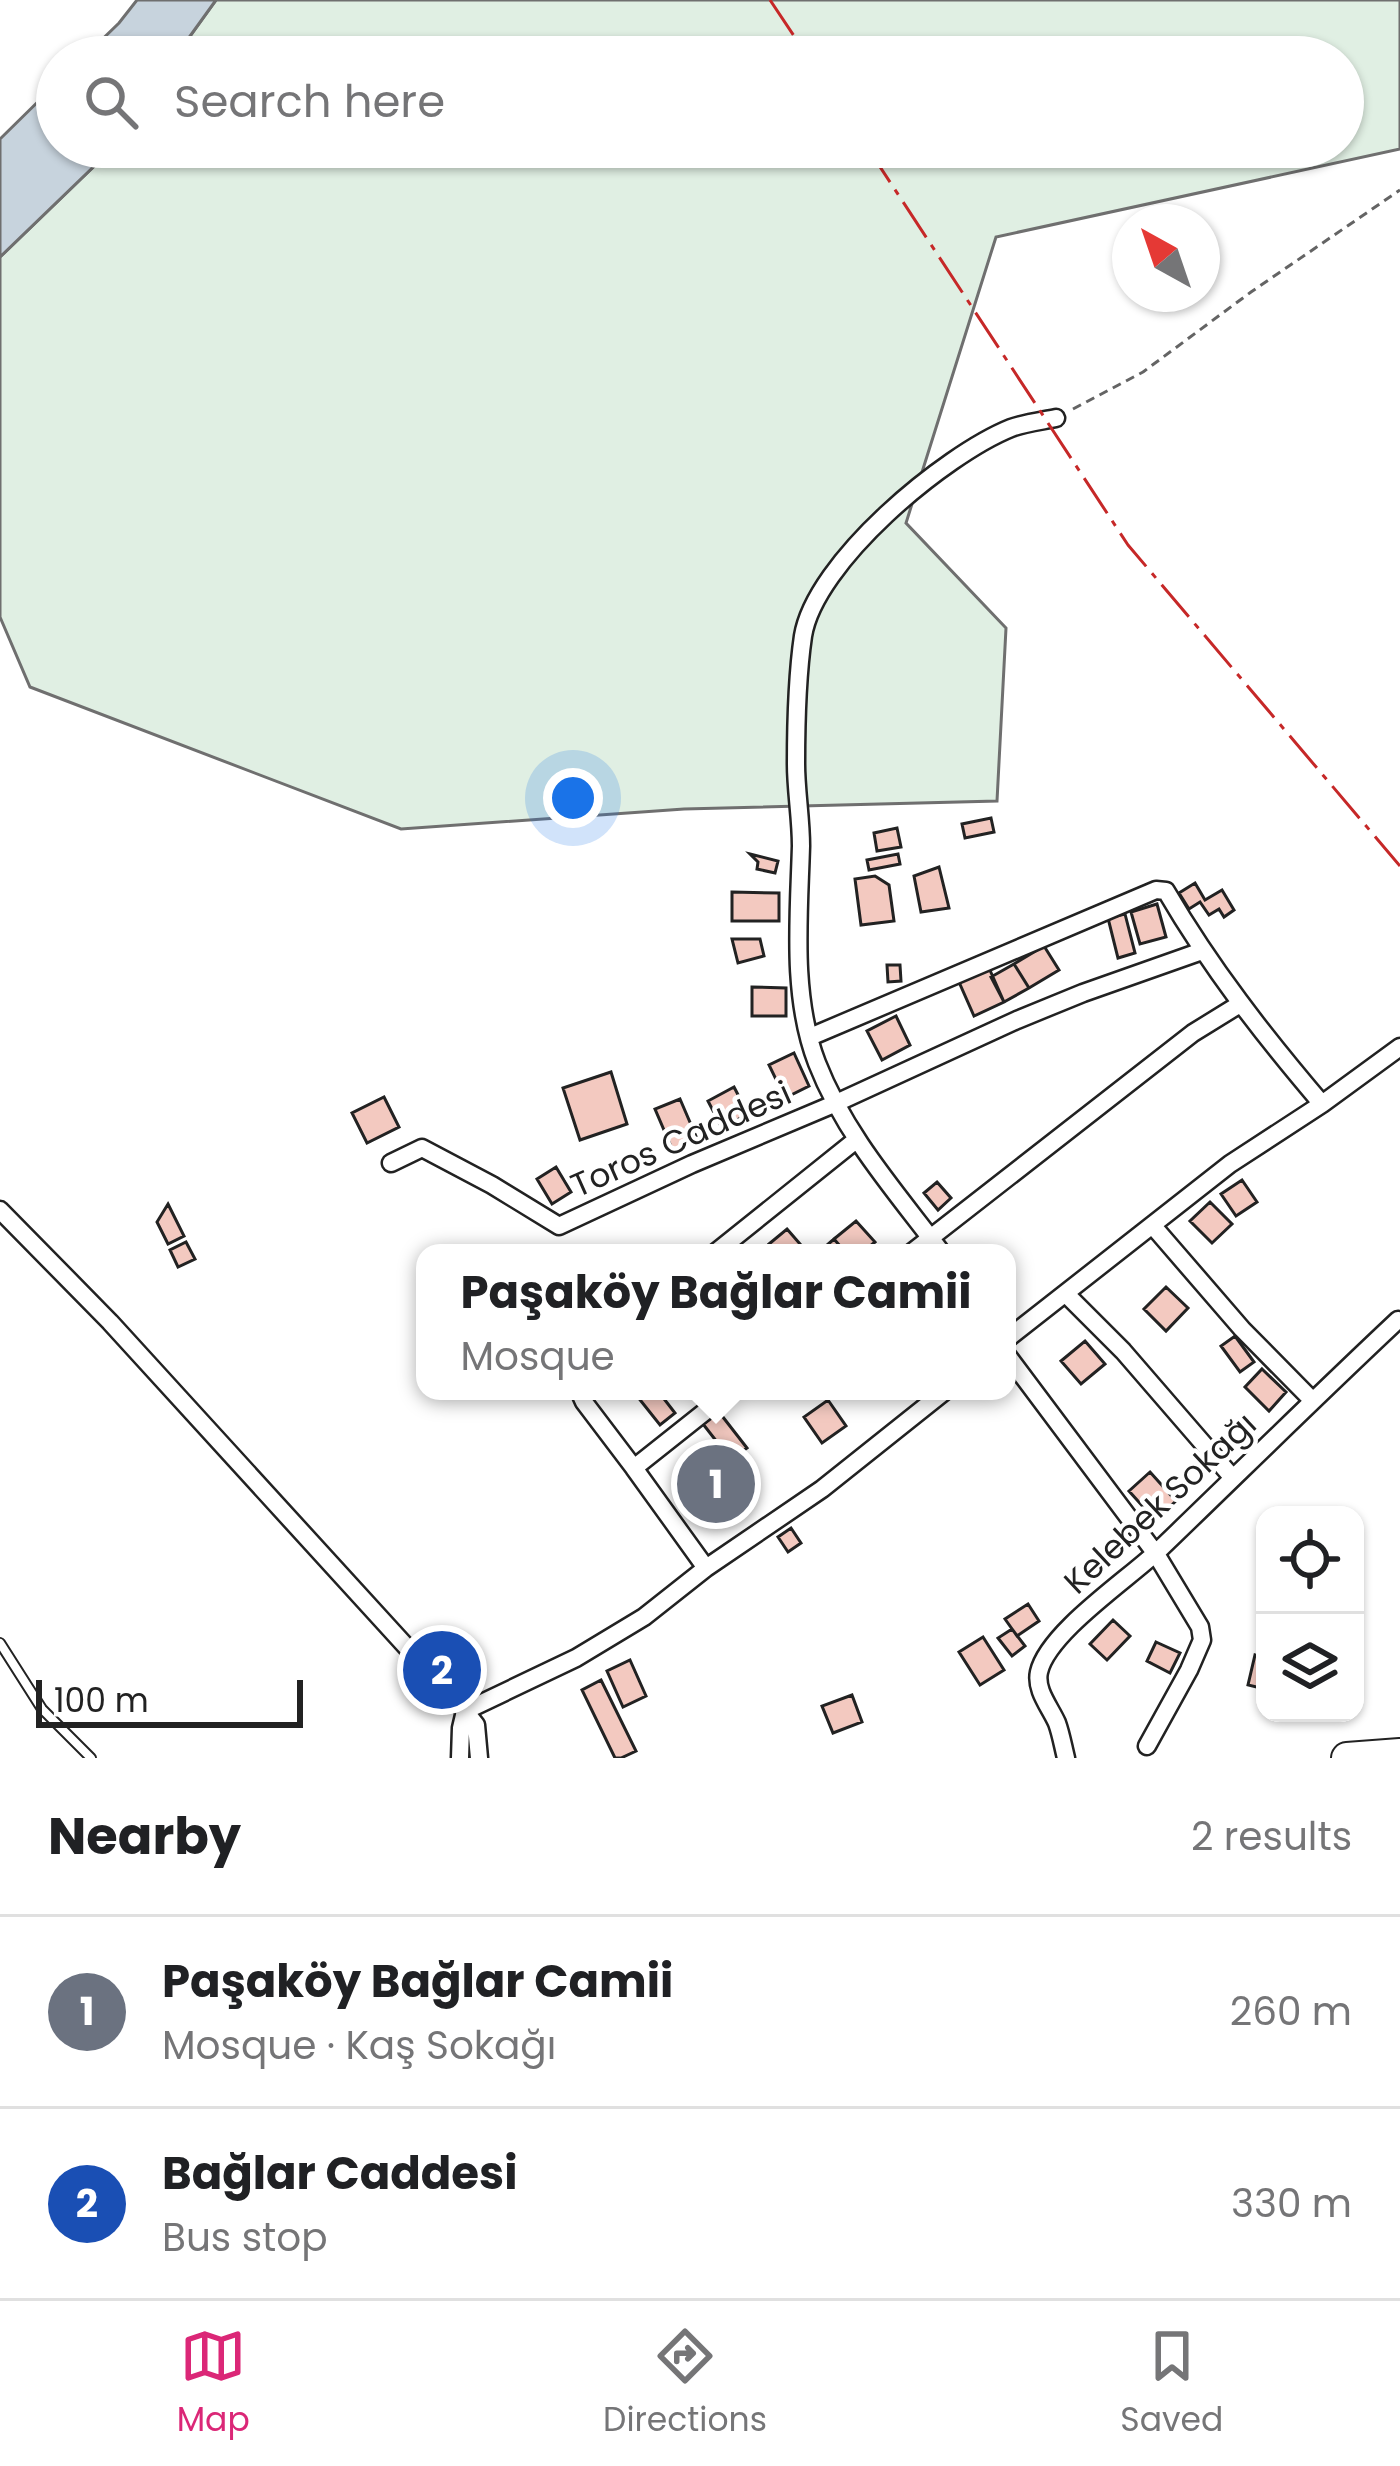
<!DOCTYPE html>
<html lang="en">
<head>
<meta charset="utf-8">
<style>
	body { margin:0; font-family:Poppins,sans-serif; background:#f2f2f2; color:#202124 }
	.controls { position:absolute; right:36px; bottom:36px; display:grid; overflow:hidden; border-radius:24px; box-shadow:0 3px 9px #0004 }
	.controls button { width:108px; height:108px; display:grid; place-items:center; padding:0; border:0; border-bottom:3px solid #e0e0e0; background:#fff; color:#202124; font:60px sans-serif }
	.compass { position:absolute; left:1112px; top:204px; width:108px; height:108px; border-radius:50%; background:#fff; box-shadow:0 3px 9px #0004; rotate:320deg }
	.scale { position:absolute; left:36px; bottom:30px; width:267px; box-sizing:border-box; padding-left:12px; border:6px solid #222; border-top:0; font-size:33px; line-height:42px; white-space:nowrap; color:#222; -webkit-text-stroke:9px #fff; paint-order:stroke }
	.you { position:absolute; left:573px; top:798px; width:42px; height:42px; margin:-30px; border:9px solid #fff; border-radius:50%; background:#1a73e8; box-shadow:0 0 0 18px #1a73e833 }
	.badge { display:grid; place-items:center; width:78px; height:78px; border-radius:50%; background:#db2777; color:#fff; font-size:39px; font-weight:700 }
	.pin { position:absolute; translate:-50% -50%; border:6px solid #fff; box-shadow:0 3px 12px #0006 }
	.popup { position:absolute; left:416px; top:1244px; width:600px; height:156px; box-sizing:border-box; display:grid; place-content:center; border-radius:24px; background:#fff; filter:drop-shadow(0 3px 9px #0005); font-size:39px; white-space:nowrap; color:#757577 }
	.popup b { font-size:45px; color:#202124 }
	.popup::after { content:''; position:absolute; left:50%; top:100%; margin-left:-24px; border:24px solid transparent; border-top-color:#fff }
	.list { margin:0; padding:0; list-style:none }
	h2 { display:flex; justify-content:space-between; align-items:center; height:156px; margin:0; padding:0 48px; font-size:51px }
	h2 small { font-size:39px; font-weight:400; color:#757577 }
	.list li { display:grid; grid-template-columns:78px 1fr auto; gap:36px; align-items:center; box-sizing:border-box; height:192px; padding:0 48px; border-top:3px solid #e0e0e0 }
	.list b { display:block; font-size:45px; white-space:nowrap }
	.list p { margin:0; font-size:39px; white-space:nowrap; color:#757577 }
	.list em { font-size:39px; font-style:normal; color:#757577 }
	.icon { flex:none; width:66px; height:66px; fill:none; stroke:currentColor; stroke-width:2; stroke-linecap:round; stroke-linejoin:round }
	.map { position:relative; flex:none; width:1400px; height:1758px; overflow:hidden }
	.search { position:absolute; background:#fff; box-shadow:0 3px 9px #0004; left:36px; right:36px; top:36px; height:132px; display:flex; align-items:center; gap:30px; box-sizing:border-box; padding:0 42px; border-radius:66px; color:#757577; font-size:45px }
	.sheet { height:540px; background:#fff }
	nav { display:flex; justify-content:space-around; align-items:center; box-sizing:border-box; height:168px; border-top:3px solid #e0e0e0; background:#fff; font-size:33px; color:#757577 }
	nav a { display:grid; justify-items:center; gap:6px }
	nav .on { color:#db2777 }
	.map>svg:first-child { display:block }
</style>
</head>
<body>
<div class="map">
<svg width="1400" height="1758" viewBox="0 0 1400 1758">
	<rect width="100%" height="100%" fill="#fff"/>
	<path fill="#e0efe3" stroke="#6f6f6f" stroke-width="3" d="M216,0h1184v149l-404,88 -90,286 100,105 -9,173 -313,8 -283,20 -371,-142 -30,-70v-360l114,-110h1229v-90h-1168z"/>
	<path fill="#c7d3dd" stroke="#6f6f6f" stroke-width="3" d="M137,0h79l-41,57h-91l35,-34z
		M57,83v64h57l-114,110v-118z"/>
	<path fill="#f3c9c0" stroke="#222" stroke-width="3" d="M991,818l3,14 -29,6 -3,-14z
		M897,828l4,19 -24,4 -3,-18z
		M750,854l28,7 -3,12 -18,-4 1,-7z
		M898,854l2,10 -31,6 -2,-10z
		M939,867l10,41 -28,4 -7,-36z
		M875,876l14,9 5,36 -33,4 -6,-46z
		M1195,883l10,17 17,-10 12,20 -10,7 -5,-8 -10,6 -9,-13 -11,7 -10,-16z
		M732,892l47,1v28h-47z
		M1157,904l9,33 -26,7 -9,-32z
		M1125,914l10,39 -17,5 -10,-40z
		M732,939h28l4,17 -26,7z
		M1044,946l15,24 -30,18 -15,-24z
		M1014,964l15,24 -25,14 -13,-25z
		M887,965h13l1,16 -13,1z
		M989,968l15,34 -30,14 -15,-34z
		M752,987l34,1v28h-34z
		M896,1016l14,29 -28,15 -15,-29z
		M794,1053l15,33 -24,12 -16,-33z
		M611,1072l16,52 -47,16 -17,-52z
		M734,1087l14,27 -26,14 -14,-27z
		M384,1097l15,30 -32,16 -15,-30z
		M680,1099l18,42 -25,10 -18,-42z
		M556,1167l15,25 -19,12 -15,-25z
		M1242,1180l15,22 -21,14 -15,-22z
		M937,1182l14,16 -13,12 -14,-17z
		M1210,1202l22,22 -20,19 -22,-22z
		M168,1204l16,32 -16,8 -11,-22z
		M856,1221l19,21 -13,11h-16l-12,-14z
		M787,1229l20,23 -2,1h-28l-8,-9z
		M834,1239l12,14h-28z
		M186,1242l9,17 -17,8 -8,-17z
		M1166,1287l22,21 -22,23 -22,-22z
		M1235,1336l19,26 -14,10 -19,-26z
		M1085,1341l20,23 -24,20 -20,-23z
		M1262,1369l24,23 -17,19 -24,-24z
		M644,1391h14l17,22 -15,12 -23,-29z
		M828,1400l18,26 -24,17 -18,-26z
		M719,1412l28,36 -16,12 -28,-36z
		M706,1450l45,34 -25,34 -45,-34z
		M1150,1472l26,29 -21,19 -26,-29z
		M791,1528l10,15 -13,9 -10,-15z
		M1028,1604l11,17 -22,15 -12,-17z
		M1113,1620l17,16 -23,24 -17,-16z
		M1012,1629l13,17 -13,10 -14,-18z
		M983,1637l21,33 -24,15 -21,-33z
		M1156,1642l24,11 -10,20 -23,-12z
		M1255,1655l10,3v31l-17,-4z
		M630,1660l16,36 -23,11 -16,-36z
		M601,1680l35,71 -15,7h-6l-33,-68z
		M852,1695l10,27 -29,11 -11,-27z"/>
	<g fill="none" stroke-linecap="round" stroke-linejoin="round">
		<defs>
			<path id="lane" d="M0,1643l42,66 49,49"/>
			<path id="street" d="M810,1037l346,-147 10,1c45,77 98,145 156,213
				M391,1163l31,-15 70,37 67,41 133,-62 142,-60 183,-84 66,-27 119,-42
				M0,1210l110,112 355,389 11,14 3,33
				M1153,1226l89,103 70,71
				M715,1253l141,-113
				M911,1253l282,-220 47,-29
				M942,1253c-46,-61 -97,-118 -125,-190 -26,-67 -18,-147 -16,-217 0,-28 -5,-55 -5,-82 0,-42 1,-87 7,-128 12,-74 141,-181 208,-208 13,-5 30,-7 45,-10
				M1066,1294l57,57 109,126
				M1007,1339l223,-175 92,-60 78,-57
				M1007,1355l149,199 44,73 2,13 -13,30 -42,76
				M579,1391l5,11 50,66
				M706,1568l-72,-100 97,-77
				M465,1711l111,-53 68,-41 62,-49 116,-79 123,-98
				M460,1758l1,-30 4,-17
				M1066,1758c-3,-12 -5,-24 -9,-35 -7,-16 -22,-33 -18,-51 9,-40 91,-94 121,-123 79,-76 157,-153 238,-229"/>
			<path id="highway" d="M1347,1758l53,-4"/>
		</defs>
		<use href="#lane" stroke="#222" stroke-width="12"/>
		<use href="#street" stroke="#222" stroke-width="21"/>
		<use href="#highway" stroke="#222" stroke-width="34"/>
		<path stroke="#646464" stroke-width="3" stroke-dasharray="9 6" stroke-linecap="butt" d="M1073,409l70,-37 108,-80 149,-102"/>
		<use href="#lane" stroke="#fff" stroke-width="8"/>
		<use href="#street" stroke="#fff" stroke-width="16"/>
		<use href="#highway" stroke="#fff" stroke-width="30"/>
		<path stroke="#c62828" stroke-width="3" stroke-dasharray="42 9 6 9" stroke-linecap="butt" d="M770,0l38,57
			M867,147l261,398 272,321"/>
	</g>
	<g text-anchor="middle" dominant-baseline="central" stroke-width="9" stroke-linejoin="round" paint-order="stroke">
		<g font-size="33" fill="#222" stroke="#fff">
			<text transform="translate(681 1139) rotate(-24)">Toros Caddesi</text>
			<text transform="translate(1160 1503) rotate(-43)">Kelebek Sokağı</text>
		</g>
	</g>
</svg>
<div class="controls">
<button><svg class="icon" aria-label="locate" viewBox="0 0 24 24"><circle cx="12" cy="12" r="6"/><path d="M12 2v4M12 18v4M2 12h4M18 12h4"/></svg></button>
<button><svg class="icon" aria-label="layers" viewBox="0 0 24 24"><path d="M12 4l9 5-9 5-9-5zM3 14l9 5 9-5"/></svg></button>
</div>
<svg class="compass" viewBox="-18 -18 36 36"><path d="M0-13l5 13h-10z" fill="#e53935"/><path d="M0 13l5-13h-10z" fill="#757577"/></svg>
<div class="scale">100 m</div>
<div class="you"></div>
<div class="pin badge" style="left:716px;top:1484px;background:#6b7280">1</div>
<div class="popup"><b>Paşaköy Bağlar Camii</b>Mosque</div>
<div class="pin badge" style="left:442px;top:1670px;background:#1a4fb4">2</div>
<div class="search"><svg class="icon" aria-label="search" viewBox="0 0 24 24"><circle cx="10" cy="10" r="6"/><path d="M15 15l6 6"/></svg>Search here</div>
</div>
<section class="sheet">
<h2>Nearby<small>2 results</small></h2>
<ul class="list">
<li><span class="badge" style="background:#6b7280">1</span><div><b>Paşaköy Bağlar Camii</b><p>Mosque · Kaş Sokağı</p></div><em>260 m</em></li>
<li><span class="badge" style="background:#1a4fb4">2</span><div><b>Bağlar Caddesi</b><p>Bus stop</p></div><em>330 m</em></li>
</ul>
</section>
<nav>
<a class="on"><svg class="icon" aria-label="map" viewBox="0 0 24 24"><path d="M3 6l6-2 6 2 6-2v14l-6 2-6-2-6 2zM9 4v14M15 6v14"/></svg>Map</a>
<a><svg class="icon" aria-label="directions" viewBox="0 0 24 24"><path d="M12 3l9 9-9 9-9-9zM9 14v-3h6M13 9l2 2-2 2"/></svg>Directions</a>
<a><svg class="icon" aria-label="saved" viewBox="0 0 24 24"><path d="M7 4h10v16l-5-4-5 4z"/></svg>Saved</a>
</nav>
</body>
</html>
